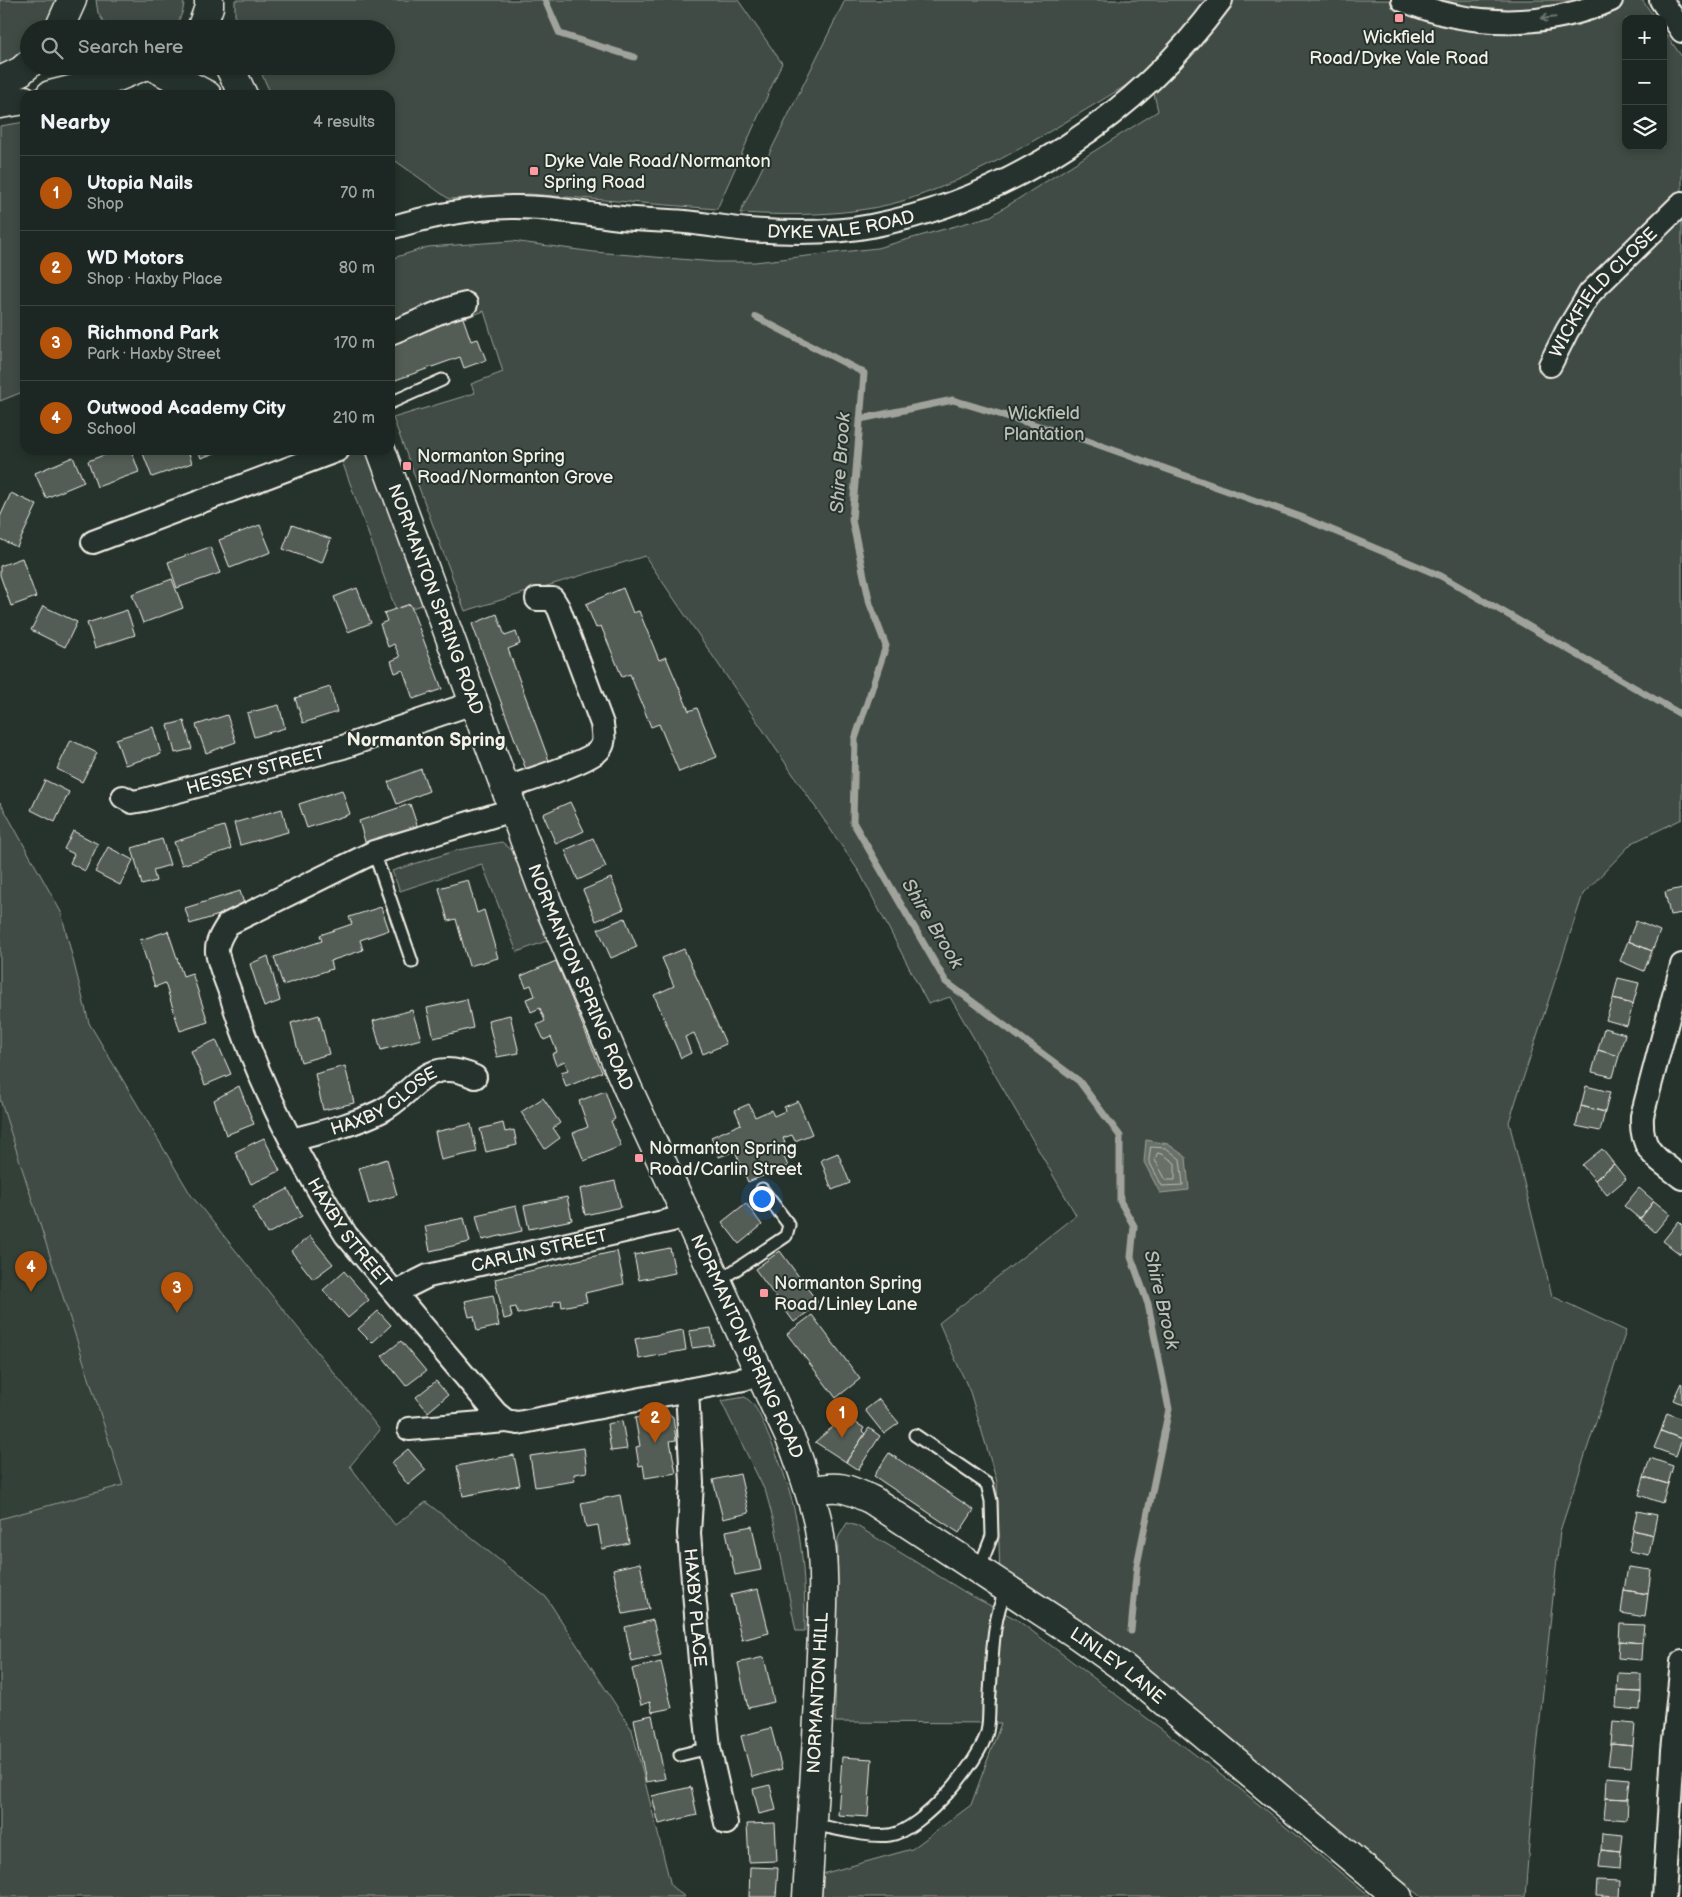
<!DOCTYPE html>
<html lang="en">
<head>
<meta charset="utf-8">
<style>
	body { margin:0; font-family:"Balsamiq Sans",sans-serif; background:#252e2a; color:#f1f3f6 }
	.controls { position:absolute; right:15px; top:15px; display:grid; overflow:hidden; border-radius:10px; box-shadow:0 2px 8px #0003 }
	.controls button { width:45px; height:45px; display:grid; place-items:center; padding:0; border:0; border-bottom:1px solid #3a4340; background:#1c2622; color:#f1f3f6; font:25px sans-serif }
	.you { position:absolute; left:761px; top:1198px; width:18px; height:18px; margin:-12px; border:4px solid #fff; border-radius:50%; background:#1a73e8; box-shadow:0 0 0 8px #1a73e833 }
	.badge { display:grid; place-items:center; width:32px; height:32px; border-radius:50%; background:#b45309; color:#fff; font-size:16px; font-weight:700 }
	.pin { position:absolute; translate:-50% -41px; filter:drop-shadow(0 1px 2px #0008) }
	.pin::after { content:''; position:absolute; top:26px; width:18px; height:15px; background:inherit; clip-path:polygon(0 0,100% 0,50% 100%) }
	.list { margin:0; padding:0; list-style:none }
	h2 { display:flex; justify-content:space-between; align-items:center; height:65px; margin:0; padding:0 20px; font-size:21px }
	h2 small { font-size:16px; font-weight:400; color:#a0a5a5 }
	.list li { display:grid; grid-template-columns:32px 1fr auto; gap:15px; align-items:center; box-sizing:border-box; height:75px; padding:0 20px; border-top:1px solid #3a4340 }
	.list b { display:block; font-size:19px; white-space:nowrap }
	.list p { margin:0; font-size:16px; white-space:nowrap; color:#a0a5a5 }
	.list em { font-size:16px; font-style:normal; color:#a0a5a5 }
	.icon { flex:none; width:28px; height:28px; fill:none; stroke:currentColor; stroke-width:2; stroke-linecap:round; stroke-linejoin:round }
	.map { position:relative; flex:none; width:1682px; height:1897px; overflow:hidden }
	.search { position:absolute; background:#1c2622; box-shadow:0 2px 8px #0003; left:20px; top:20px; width:375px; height:55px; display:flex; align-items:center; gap:12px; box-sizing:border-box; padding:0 18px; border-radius:28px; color:#a0a5a5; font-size:19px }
	.panel { position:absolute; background:#1c2622; box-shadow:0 2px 8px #0003; left:20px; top:90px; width:375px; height:365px; border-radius:15px }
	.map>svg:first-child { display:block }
</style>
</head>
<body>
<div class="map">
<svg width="1682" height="1897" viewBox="0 0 1682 1897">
	<rect width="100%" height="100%" fill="#26332d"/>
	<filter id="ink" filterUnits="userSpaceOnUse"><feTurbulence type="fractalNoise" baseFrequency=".02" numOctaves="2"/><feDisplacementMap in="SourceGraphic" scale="10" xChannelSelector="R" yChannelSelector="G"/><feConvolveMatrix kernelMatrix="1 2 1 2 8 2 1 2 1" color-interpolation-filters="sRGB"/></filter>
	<g filter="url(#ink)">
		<path fill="#333f39" d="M0,1099l123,386 -123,34z"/>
		<path fill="#414b45" stroke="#9a9e96" d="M0,0h57l-4,21 -6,8h-18v23l-29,19z
			M96,0h88c0,11 -4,20 -11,29h-65l-10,-16z
			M235,0h503l44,63 -65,146 -188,-15 -80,5 -59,-42v-62h-114l-6,-3 -12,-26h128v-37h-146l-5,-10z
			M845,0h797l14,19h-30v127h37v-116l19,27v762l-50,24 -49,51 -74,228 43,174 74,35 -66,200 -25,236 -10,130h-104l-261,-213 -160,-107 -3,-95 -27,-90 -31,-69 137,-108 -126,-218 -22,7 -68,-131 -215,-317 -180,55 -72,-193 82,-25 -4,-9 32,-12 -19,-61 -94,35v-87l38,-12 84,-6 82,11 121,10h40l122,-14 114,-32 167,-105 -9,-39c-76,44 -157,100 -240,127 -53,17 -114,17 -169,14z
			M25,122v269l-25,10v-275z
			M338,450h35l57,152 -33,11z
			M0,802l61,110 28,111 102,172 189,235 -30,36 45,59 31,-23 120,95 86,133 39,156 14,11h-685v-378l123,-34 -123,-386z
			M502,842l12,10 35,88 -32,12 -35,-88 -82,27 -8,-20 66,-21z
			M745,1397c13,9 17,24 23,38 32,68 37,123 37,196h-9l-21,-105 -9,-33 -45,-92z
			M847,1523l10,3 111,68 48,25 218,165 136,113h-555v-21l97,-27 59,-44 30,-82 -166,-1 3,-184z"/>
		<path fill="#676f68" stroke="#9fa39b" d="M1146,1140l22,4 18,13 3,33 -29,3 -16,-31z"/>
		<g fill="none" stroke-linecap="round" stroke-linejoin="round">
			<path stroke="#bcbdb5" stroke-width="1" d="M1151,1147l15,1 14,11 3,26 -21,1 -13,-25z
				M1158,1153l6,2 11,8v17h-9l-11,-20z"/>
			<path stroke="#9fa39b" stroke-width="7" d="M545,0l15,34 74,23
				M756,317l108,56 -12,147 18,84 16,42 -31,93 -2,83 93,160 133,99 41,55v65l14,25 -3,31 17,47 21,105 -32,156 -6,66
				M860,419l93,-19 132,40 216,77 140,59 241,139"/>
		</g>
		<path fill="#525c55" stroke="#f4f1e8" d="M462,315l9,26 7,-2 8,21 -22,8 -4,-11 -70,25v-41z
			M117,450h14l8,22 -42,15 -9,-26z
			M146,450h42l4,13 -40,14 -10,-26z
			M198,450h25l-22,8z
			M73,457l11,25 -38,16 -11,-25z
			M11,493l26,12 -20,42 -17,-8v-22z
			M260,525l11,27 -41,16 -11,-28z
			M292,525l39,14 -9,24 -39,-14z
			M210,547l10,26 -43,15 -9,-26z
			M22,558l14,39 -25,9 -11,-31v-9z
			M172,579l11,29 -40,15 -11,-29z
			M357,588l14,35 -23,9 -14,-35z
			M623,588l10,25 6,-2 20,49 7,-3 23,54 8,-3 20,49 -38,15 -20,-48 -8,3 -21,-53 -8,3 -21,-51 -5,2 -10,-24z
			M410,604l32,85 -29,10 -10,-29 -8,3 -4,-12 9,-4 -6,-13 -6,3 -8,-23 7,-3 -3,-8z
			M43,606l34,16 -12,25 -34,-17z
			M127,610l8,25 -40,13 -8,-25z
			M497,614l8,22 11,-4 4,12 -12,5 43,117 -23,9 -56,-151z
			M330,687l7,25 -34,11 -8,-25z
			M279,705l6,23 -31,9 -7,-24z
			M227,715l9,27 -30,11 -10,-28z
			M184,721l8,28 -17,4 -7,-28z
			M153,727l8,27 -36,11 -9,-26z
			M71,740l26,13 -15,29 -25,-13z
			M421,769l8,22 -32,13 -9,-22z
			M45,780l24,12 -14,30 -24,-12z
			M342,790l8,24 -43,14 -8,-24z
			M570,802l14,29 -28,13 -13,-30z
			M410,804l8,24 -52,17 -7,-24z
			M282,809l6,23 -48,13 -6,-22z
			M224,826l7,23 -49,16 -8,-23z
			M73,831l25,13 -13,27 -15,-8 4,-9 -10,-5z
			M593,838l13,29 -28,13 -13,-30z
			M162,839l8,26 -17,5 3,11 -14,4 -10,-37z
			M108,847l25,13 -13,25 -25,-13z
			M611,878l13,31 -28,12 -13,-31z
			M468,880l9,33 7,-3 14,48 -29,8 -13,-47 -8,2 -9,-33z
			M1682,888v25l-12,2 -5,-23z
			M240,891l5,16 -55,17 -5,-16z
			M381,907l8,23 -29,10 3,10 -33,11 2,8 -49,16 -9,-28 48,-16 -2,-6 32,-11 -3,-7z
			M625,918l12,29 -26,11 -13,-29z
			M1636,921l24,10 -8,20 -24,-10z
			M168,931l15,45 9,-3 16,49 -28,9 -15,-48 -10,4 -15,-47z
			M1628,941l24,10 -8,20 -24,-10z
			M684,949l42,95 -23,10 -9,-21 -9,4 6,16 -10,5 -27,-63 20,-9 -12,-28z
			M268,956l12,45 -16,6 -14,-43z
			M556,961l46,111 -36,15 -5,-15 7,-2 -3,-9 -9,4 -4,-11 5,-2 -6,-15 -7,3 -7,-15 8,-4 -5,-13 -9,4 -5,-13 9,-3 -4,-11 -5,2 -5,-11z
			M1618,978l21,5 -6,21 -20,-5z
			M467,999l6,29 -39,10 -7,-30z
			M1613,999l20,5 -6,22 -21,-6z
			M412,1010l9,29 -40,11 -8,-29z
			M319,1015l10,39 -28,8 -10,-39z
			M510,1015l9,38 -22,4 -9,-37z
			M1604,1028l21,6 -6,22 -21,-6z
			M216,1040l15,34 -26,11 -14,-34z
			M1598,1050l21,6 -6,21 -21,-5z
			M345,1066l9,37 -31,7 -8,-36z
			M239,1086l15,38 -28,11 -12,-35z
			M1586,1086l24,6 -5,20 -24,-6z
			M605,1091l10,28 -4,2 10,25 -37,15 -11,-28 15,-6 -9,-26z
			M543,1098l17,25 -7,5 7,10 -15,11 -24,-37z
			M798,1101l14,33 -17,7 -3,-6 -9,3 2,5 -6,2 9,21 -40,16 -13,-31 -16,6 -8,-20 30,-13 -6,-14 14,-6 6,13 16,-7 3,6 11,-5 -1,-4z
			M1581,1106l24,6 -5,19 -24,-5z
			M503,1123l2,9 9,-2 3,15 -31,7 -6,-23z
			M471,1124l6,28 -36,8 -6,-28z
			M264,1138l16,33 -29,13 -16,-32z
			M1602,1149l12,15 -19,16 -13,-15z
			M838,1153l12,30 -18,7 -11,-30z
			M387,1159l10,36 -28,9 -10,-36z
			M1614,1164l12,15 -19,16 -12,-15z
			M615,1181l6,26 -36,8 -5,-26z
			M1639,1188l15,13 -14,18 -16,-13z
			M288,1189l14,27 -35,18 -14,-27z
			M567,1197l5,23 -43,9 -5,-23z
			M1654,1201l16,13 -15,18 -15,-13z
			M746,1203l16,22 -23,19 -17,-22z
			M516,1206l6,25 -40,9 -6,-25z
			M464,1218l6,24 -40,9 -5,-25z
			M1679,1221l3,3v27l-2,3 -17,-13z
			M310,1236l23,28 -20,15 -22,-28z
			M670,1248l5,25 -36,7 -5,-25z
			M617,1251l7,33 -39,9 2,9 -25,5 -1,-7 -8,2 1,4 -36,8 -2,-7 -6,1 2,9 -8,2 -9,-40z
			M780,1251l39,53 -25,18 -39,-53z
			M344,1271l25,29 -21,18 -25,-28z
			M493,1295l6,31 -22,5 -3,-15 -5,1 -4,-16z
			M378,1311l13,14 -19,18 -14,-14z
			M812,1315l48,64 -24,19 -49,-64z
			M711,1328l3,17 -22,3 -3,-17z
			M683,1330l3,20 -47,9 -4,-20z
			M401,1341l25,30 -20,15 -24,-30z
			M436,1381l12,14 -20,17 -12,-15z
			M1681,1383l1,1v20l-9,-4z
			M879,1399l20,24 -15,11 -19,-24z
			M667,1412l6,5 3,23 -6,1 6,32 -31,5 -2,-13 -4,1 -3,-19 4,-1 -5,-28z
			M1667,1413l15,6v20l-21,-8z
			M846,1416l18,12 -2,3 3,3 -19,28 -31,-20z
			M622,1421l5,28 -16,2 -4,-27z
			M869,1428l11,8 -22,34 -12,-8z
			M1661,1431l21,8 -6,17 -22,-8z
			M584,1448l3,24 -13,2 1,7 -40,6 -5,-31z
			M408,1449l18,21 -18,15 -17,-22z
			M889,1453l85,57 -15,23 -85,-57z
			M514,1455l6,30 -57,11 -6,-30z
			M1650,1458l23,8 -5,18 -24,-7z
			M740,1474l9,39 -26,6 -10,-39z
			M1644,1477l24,7 -6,19 -23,-8z
			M620,1495l9,48 -27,6 -4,-24 -12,2 -5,-24z
			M1637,1511l20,4 -4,20 -20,-5z
			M752,1526l9,44 -26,5 -9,-44z
			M1633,1530l20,5 -4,20 -20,-4z
			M640,1563l9,46 -26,5 -10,-45z
			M1628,1567l23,3 -3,24 -24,-4z
			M758,1589l11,44 -27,7 -11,-45z
			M1624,1590l24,4 -3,23 -24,-4z
			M653,1620l8,35 -29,7 -7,-35z
			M1620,1624l24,1 -2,18 -23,-2z
			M1619,1641l23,2 -1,17 -23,-2z
			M764,1657l10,45 -26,6 -10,-45z
			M661,1662l11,46 -20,4 -2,-10 -9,3 -9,-36z
			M1618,1673l23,1v18l-24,-1z
			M1617,1691l24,1 -1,18 -24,-2z
			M652,1715l13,64 -19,3 -12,-63z
			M1613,1722l22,2 -2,22 -22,-2z
			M771,1728l11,41 -30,8 -11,-41z
			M1611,1744l22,2 -2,21 -23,-2z
			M842,1757l30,2 -4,58 -30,-2z
			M1607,1777l23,2 -2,20 -22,-1z
			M770,1785l6,25 -17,4 -6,-25z
			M691,1787l6,28 -38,9 -7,-28z
			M1606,1798l22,1 -1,21 -23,-2z
			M775,1823l2,38 -28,1 -2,-38z
			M1602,1833l21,2 -2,17 -20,-2z
			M1601,1850l20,2 -1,17 -21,-2z
			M750,1867l28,1 -2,29h-27z
			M1597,1880l23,1 -1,16 -23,-1z"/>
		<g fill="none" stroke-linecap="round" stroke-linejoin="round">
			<defs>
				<path id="lane" d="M390,403l52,-23
					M374,852l38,110
					M717,1282l69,-46 3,-11 -27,-36
					M915,1435l72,49 4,17 1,35 -13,33
					M680,1755l29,-7
					M811,1824c23,4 57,14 79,11 32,-5 90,-73 97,-103 2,-9 2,-19 2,-27 4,-40 1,-79 17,-116"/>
				<g id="street">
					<path d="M1403,0c67,28 142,29 208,0"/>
					<path d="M1661,0l21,31"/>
					<path id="s1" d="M390,228c40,-12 80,-20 121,-21 34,-1 67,6 101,10 24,3 48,3 73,5 21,2 42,6 63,8 41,3 83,4 123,-4 140,-27 267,-112 350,-226"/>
					<path d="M390,333c26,-9 50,-24 76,-29"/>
					<path id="s2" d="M1550,365l17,-34 23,-38 92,-90"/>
					<path d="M93,542l245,-92"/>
					<path d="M504,789c19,-7 85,-27 95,-39 7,-7 4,-16 3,-26l-43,-115 -6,-10h-16"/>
					<path id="s3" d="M123,797l9,5 12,-2 199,-53 130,-44"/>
					<path id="s4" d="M512,810l-138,42 -146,72c-5,8 -12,18 -11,28 2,14 10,30 14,43 25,85 68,166 115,240l150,178 10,8 12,2 226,-44 16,-6"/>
					<path d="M1682,965l-40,151c-2,36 15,42 40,62"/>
					<path id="s5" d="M292,1140c30,-8 61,-15 89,-29 35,-18 44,-57 94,-34"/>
					<path id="s6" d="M396,1292l32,-16 244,-56 13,-6"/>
					<path id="s7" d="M687,1390l5,93 -3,51 11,127 9,87 17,75"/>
					<path d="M409,1429l97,-8"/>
					<path d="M1664,1897l9,-147 9,-88"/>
				</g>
				<g id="secondary">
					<path d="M152,66l55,29"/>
					<path d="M229,66l14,29"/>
					<path id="s8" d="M381,450l167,454 80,185 166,358c9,25 18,50 24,76 8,43 5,89 3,132 -3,81 -9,161 -14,242"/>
					<path id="s9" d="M810,1491c28,-7 37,-3 62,9l207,136 45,32 274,229"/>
				</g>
				<path id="highway" d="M59,29l13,-29
					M201,29l8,-22v-7
					M0,81l21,-10 8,-7
					M50,95l60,-15 34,-14
					M0,104l25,-4"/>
			</defs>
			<use href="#lane" stroke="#f4f1e8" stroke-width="15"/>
			<use href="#street" stroke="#f4f1e8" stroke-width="26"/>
			<use href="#secondary" stroke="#f4f1e8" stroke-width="31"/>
			<use href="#highway" stroke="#f4f1e8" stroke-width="31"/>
			<use href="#lane" stroke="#26332d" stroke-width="11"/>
			<use href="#street" stroke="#26332d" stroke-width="22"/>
			<use href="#secondary" stroke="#26332d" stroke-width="28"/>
			<use href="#highway" stroke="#26332d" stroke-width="28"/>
		</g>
		<defs><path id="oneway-shaft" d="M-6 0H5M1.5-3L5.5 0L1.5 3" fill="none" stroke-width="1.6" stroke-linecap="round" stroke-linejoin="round" transform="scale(1.25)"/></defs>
		<use stroke="#6e766e" href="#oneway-shaft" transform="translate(1548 18) rotate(174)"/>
	</g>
	<g fill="#ff9aa2" stroke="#26332d" stroke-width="2">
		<rect x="1394" y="13" width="10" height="10" rx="2.5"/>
		<rect x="529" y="166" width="10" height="10" rx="2.5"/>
		<rect x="402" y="461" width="10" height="10" rx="2.5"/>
		<rect x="634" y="1153" width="10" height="10" rx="2.5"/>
		<rect x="759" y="1288" width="10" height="10" rx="2.5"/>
	</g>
	<g text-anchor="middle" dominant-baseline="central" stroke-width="4" stroke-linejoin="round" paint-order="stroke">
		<g font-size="18" fill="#f4f1e8" stroke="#26332d" text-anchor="start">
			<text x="1399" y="37" text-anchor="middle">Wickfield<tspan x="1399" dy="21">Road/Dyke Vale Road</tspan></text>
			<text x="544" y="161">Dyke Vale Road/Normanton<tspan x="544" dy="21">Spring Road</tspan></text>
			<text x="417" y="456">Normanton Spring<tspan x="417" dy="21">Road/Normanton Grove</tspan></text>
			<text x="649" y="1148">Normanton Spring<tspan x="649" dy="21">Road/Carlin Street</tspan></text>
			<text x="774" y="1283">Normanton Spring<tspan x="774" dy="21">Road/Linley Lane</tspan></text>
		</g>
		<g font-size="18" fill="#f4f1e8" stroke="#26332d">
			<text stroke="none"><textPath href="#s1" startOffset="455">DYKE VALE ROAD</textPath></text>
			<text stroke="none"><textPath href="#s2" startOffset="91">WICKFIELD CLOSE</textPath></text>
			<text stroke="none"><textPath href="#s8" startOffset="159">NORMANTON SPRING ROAD</textPath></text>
			<text stroke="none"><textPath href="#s3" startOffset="138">HESSEY STREET</textPath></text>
			<text stroke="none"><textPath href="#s8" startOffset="564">NORMANTON SPRING ROAD</textPath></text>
			<text stroke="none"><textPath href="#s5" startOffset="101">HAXBY CLOSE</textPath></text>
			<text stroke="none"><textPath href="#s4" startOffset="650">HAXBY STREET</textPath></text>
			<text stroke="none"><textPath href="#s6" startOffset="150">CARLIN STREET</textPath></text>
			<text stroke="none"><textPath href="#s8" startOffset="969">NORMANTON SPRING ROAD</textPath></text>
			<text stroke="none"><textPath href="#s7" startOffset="218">HAXBY PLACE</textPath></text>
			<text stroke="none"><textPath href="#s9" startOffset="361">LINLEY LANE</textPath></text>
			<text transform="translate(818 1693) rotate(-87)">NORMANTON HILL</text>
		</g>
		<g font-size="18" fill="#bebfb7" stroke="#26332d">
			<text x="1044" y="413">Wickfield<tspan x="1044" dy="21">Plantation</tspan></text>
		</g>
		<g font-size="19" font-style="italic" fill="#bcbdb5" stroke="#26332d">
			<text transform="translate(841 463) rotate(-86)">Shire Brook</text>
			<text transform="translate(932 924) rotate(59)">Shire Brook</text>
			<text transform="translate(1161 1300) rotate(77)">Shire Brook</text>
		</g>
		<g font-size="19" font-weight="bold" fill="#f4f1e8" stroke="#26332d">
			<text x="426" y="740">Normanton Spring</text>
		</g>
	</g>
</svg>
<div class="controls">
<button>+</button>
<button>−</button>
<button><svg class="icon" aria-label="layers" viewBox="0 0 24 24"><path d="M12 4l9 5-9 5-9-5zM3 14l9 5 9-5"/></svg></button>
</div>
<div class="you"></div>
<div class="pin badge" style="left:842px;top:1438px">1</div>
<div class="pin badge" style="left:655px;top:1443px">2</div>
<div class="pin badge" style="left:177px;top:1313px">3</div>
<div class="pin badge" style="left:31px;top:1292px">4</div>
<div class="search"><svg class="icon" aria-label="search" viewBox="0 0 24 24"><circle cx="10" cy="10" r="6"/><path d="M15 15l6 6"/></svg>Search here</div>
<section class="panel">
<h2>Nearby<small>4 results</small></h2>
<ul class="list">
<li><span class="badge">1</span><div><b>Utopia Nails</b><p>Shop</p></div><em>70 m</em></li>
<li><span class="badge">2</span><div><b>WD Motors</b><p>Shop · Haxby Place</p></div><em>80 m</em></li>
<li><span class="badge">3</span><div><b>Richmond Park</b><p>Park · Haxby Street</p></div><em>170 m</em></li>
<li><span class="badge">4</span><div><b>Outwood Academy City</b><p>School</p></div><em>210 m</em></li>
</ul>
</section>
</div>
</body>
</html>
